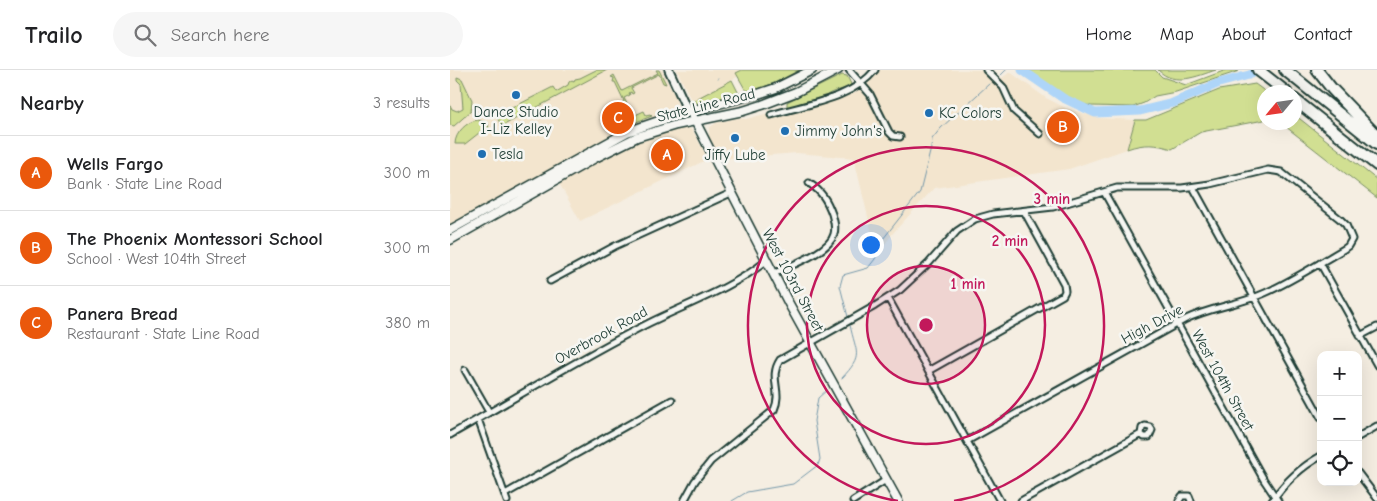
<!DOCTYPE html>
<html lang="en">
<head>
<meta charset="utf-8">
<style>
	body { margin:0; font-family:"Comic Neue",sans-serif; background:#f6f6f6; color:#202124 }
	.controls { position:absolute; right:15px; bottom:15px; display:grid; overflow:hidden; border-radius:10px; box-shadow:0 5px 20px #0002 }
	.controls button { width:45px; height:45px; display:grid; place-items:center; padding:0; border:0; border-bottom:1px solid #e0e0e0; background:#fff; color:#202124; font:25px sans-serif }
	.compass { position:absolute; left:807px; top:15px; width:45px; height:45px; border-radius:50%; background:#fff; box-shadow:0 5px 20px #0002; rotate:241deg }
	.you { position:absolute; left:420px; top:174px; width:18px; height:18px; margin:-12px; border:4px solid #fff; border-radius:50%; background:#1a73e8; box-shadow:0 0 0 8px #1a73e833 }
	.badge { display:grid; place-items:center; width:32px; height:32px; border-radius:50%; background:#ea580c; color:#fff; font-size:16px; font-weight:700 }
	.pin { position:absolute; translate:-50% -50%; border:2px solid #fff; box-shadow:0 1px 5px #0006 }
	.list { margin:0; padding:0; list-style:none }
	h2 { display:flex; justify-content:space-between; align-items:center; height:65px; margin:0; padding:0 20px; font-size:21px }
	h2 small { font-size:16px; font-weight:400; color:#757577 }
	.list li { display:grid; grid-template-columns:32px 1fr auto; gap:15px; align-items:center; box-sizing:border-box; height:75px; padding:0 20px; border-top:1px solid #e0e0e0 }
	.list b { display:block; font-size:19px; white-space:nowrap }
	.list p { margin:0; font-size:16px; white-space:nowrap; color:#757577 }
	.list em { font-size:16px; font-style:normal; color:#757577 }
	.icon { flex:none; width:28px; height:28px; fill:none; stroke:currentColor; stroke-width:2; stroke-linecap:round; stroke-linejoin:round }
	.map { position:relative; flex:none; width:927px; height:431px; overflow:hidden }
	header { display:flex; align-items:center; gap:30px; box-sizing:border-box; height:70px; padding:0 25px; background:#fff; border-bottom:1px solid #e0e0e0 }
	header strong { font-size:24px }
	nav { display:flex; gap:28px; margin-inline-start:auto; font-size:18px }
	.search { width:350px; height:45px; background:#f6f6f6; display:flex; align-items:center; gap:12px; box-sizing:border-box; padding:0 18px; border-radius:28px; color:#757577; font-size:19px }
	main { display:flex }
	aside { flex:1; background:#fff }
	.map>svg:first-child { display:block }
</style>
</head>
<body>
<header>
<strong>Trailo</strong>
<div class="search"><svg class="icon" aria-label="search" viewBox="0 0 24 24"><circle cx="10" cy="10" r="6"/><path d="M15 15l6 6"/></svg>Search here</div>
<nav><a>Home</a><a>Map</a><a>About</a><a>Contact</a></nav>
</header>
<main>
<aside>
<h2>Nearby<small>3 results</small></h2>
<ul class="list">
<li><span class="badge">A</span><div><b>Wells Fargo</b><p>Bank · State Line Road</p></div><em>300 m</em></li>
<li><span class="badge">B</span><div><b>The Phoenix Montessori School</b><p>School · West 104th Street</p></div><em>300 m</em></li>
<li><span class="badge">C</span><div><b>Panera Bread</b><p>Restaurant · State Line Road</p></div><em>380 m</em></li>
</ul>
</aside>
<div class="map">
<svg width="927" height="431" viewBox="0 0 927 431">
	<rect width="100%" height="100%" fill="#f5eee2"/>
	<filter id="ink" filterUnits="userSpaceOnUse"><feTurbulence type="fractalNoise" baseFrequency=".02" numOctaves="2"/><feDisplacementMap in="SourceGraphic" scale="10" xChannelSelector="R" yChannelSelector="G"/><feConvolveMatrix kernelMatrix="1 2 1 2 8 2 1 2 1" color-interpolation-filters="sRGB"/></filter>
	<g filter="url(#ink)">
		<path fill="#f3e5ce" d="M0,0h212l14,29 1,9 -6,5 -47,17 -174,96z
			M227,0h73l-58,32z
			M429,0h101l15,13 15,-11 36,26 20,10 33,10 36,2 -8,29 -58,20 -135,19 -41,45 -16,22 -23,-97 -57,-5 -78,6 -10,-21v-10l7,-5 22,-5 8,1 27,-7 2,5 78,-23 15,-10z
			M233,57l6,1 4,3 15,28 -128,62 -21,-38 64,-35 37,-15z"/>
		<path fill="#d1df92" stroke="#788e63" d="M146,0h11l-105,56 -6,-10 57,-29 3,5 12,-7 1,-3 3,-2 2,1 1,-2 5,-1z
			M206,0h3l7,14 -3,-1 -4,-9 -28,14 3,5 -2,1 -1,-2 -2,1 1,2 -6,3 9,18 11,-5 2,4 4,-1 2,2 -16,6 -3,3 -6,-10 1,-2 -2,-5 -3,-1 -2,-4 3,-2 -9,-19h-2l1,-4 -3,-1 3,-2 8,16 36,-18z
			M292,0h57l-22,12 -27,10 -5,-3 -9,-16z
			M578,0h127l7,7 24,8 40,-15 13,1 -63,21 -21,4 -11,7 -11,4 -42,-1 -8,-2 -37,-18 -14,-10z
			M708,0h58c-19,6 -41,17 -58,0z
			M392,5l5,1 4,8c-5,7 -19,5 -26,13l-36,11 -2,-1v-5z
			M7,7l5,2 10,21 -1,11 -17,15 -4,-1v-20l2,4 5,2 6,-3 -2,-24 -4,-4z
			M282,10l6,12 -2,4 -35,8 -7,-2v-2z
			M805,14l11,8h-2v28l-63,12 -29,17c-16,-5 -28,-6 -45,0l8,-29h11l73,-30z
			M845,45l82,65v18l-96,-75 13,-1z
			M28,50l10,3 1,7 -10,3 -14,11h-10c0,-11 12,-23 23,-24z"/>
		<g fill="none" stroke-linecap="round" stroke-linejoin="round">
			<path stroke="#7598aa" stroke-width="1" d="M551,5l5,-5
				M268,8v1
				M398,247l-8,-31 3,-11 25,-7 7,-9 8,-20 37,-47 11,-44 1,-9 9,-11 48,-44
				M392,308c22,-23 14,-24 8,-53
				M282,431l15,-9 46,-8 25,-19 2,-6 -6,-38 4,-23 9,-8"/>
			<path stroke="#aed5f8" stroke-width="9" d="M572,0l41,28 32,15 45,-2 33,-8 46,-20 30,-8 11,-5"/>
			<defs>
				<path id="minor" d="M399,0l21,24 19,38 4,4 7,1
					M536,0l17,17 11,24 26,23
					M321,45c34,-11 80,-15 104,-45
					M743,117l128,231
					M654,122l160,288 14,21
					M870,193l57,102
					M323,204c16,-8 57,-22 61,-40 2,-7 0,-13 -2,-20 -5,-14 -10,-22 -23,-31
					M100,211l65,-35 116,-53
					M438,228l112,203
					M910,266l17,-9
					M15,300l24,42
					M478,301l135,-76 2,-4 -1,-7 -40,-73
					M28,349l29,82
					M0,365c66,-37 131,-78 199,-112 38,-19 84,-35 117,-62
					M908,367l19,-11
					M908,403l19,25
					M55,424l167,-94
					M234,431l11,-20 16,-20 63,-51c9,-19 -6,-32 6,-50l95,-54 25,-16 29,-27 28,-32 18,-12 18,-5 60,-7 64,-19h65l28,-4 58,-14 13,2 5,4 54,43 6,6 6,14 -4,7 -4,3c-26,15 -52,32 -79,44 -26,12 -55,14 -81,27l-217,121
					M403,431l33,-21
					M571,431l120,-67 3,3h5l3,-7 -2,-3 -5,-1 -3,2 -1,6
					M729,431l3,-5h7l2,5
					M822,431c13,-19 29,-34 49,-45"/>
				<path id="tertiary" d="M219,0l16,35 5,6"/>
				<path id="secondary" d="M240,41l98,191 110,199
					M0,160l177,-98 55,-19 76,-19 18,-6 36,-18
					M0,170l145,-82 42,-21 39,-12 67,-14 19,-6 34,-13 42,-22"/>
				<path id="motorway" d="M808,0l28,22
					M835,0l92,74
					M867,0l15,19 45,47
					M844,29l83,66"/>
			</defs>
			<use href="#minor" stroke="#1f3d34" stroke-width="9"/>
			<use href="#tertiary" stroke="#1f3d34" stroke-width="11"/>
			<use href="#secondary" stroke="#1f3d34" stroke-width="11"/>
			<use href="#motorway" stroke="#1f3d34" stroke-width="14"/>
			<use href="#minor" stroke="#f6f6f2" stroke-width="5"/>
			<use href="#tertiary" stroke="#f6f6f2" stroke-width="7"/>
			<use href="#secondary" stroke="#f6f6f2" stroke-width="8"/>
			<use href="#motorway" stroke="#f6f6f2" stroke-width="10"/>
		</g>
	</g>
	<circle cx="476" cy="255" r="59" fill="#c2185b" fill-opacity=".12"/>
	<g fill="none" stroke="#c2185b" stroke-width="2.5">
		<circle cx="476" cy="255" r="59"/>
		<circle cx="476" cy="255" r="119"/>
		<path d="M448 431A178 178 0 1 1 504 431"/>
	</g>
	<g fill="#1f6fb2" stroke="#f6f6f2" stroke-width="2">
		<circle cx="66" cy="25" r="5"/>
		<circle cx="479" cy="43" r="5"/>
		<circle cx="335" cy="61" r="5"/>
		<circle cx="285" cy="68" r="5"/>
		<circle cx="32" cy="84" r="5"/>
	</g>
	<g text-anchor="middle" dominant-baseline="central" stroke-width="5" stroke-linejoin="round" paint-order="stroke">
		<g font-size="15" fill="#1f3d34" stroke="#f6f6f2">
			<text transform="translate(256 35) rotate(-14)">State Line Road</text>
			<text transform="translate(343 210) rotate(62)">West 103rd Street</text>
			<text transform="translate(702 254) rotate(-28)">High Drive</text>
			<text transform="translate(151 265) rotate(-29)">Overbrook Road</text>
			<text transform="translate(773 310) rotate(61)">West 104th Street</text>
		</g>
		<g font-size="15" fill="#1f3d34" stroke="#f6f6f2" text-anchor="start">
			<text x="66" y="42" text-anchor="middle">Dance Studio<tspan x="66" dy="17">I-Liz Kelley</tspan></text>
			<text x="489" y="43">KC Colors</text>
			<text x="345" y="61">Jimmy John's</text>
			<text x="42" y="84">Tesla</text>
			<text x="285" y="85" text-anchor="middle">Jiffy Lube</text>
		</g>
	</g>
	<circle cx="476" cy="255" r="8" fill="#c2185b" stroke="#f6f6f2" stroke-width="2.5"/>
	<g font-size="15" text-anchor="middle" font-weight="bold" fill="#c2185b" stroke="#f6f6f2" stroke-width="5" stroke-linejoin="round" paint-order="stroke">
		<text x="602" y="134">3 min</text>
		<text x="560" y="176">2 min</text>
		<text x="518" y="219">1 min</text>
	</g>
</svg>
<div class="controls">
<button>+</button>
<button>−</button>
<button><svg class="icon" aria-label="locate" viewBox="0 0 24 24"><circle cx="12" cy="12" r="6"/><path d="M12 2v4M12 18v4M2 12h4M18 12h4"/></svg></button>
</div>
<svg class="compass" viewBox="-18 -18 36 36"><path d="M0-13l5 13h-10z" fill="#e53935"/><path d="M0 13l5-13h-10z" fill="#757577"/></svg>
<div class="you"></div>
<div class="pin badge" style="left:217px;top:85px">A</div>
<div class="pin badge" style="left:613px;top:57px">B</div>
<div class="pin badge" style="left:168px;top:48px">C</div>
</div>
</main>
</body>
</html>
